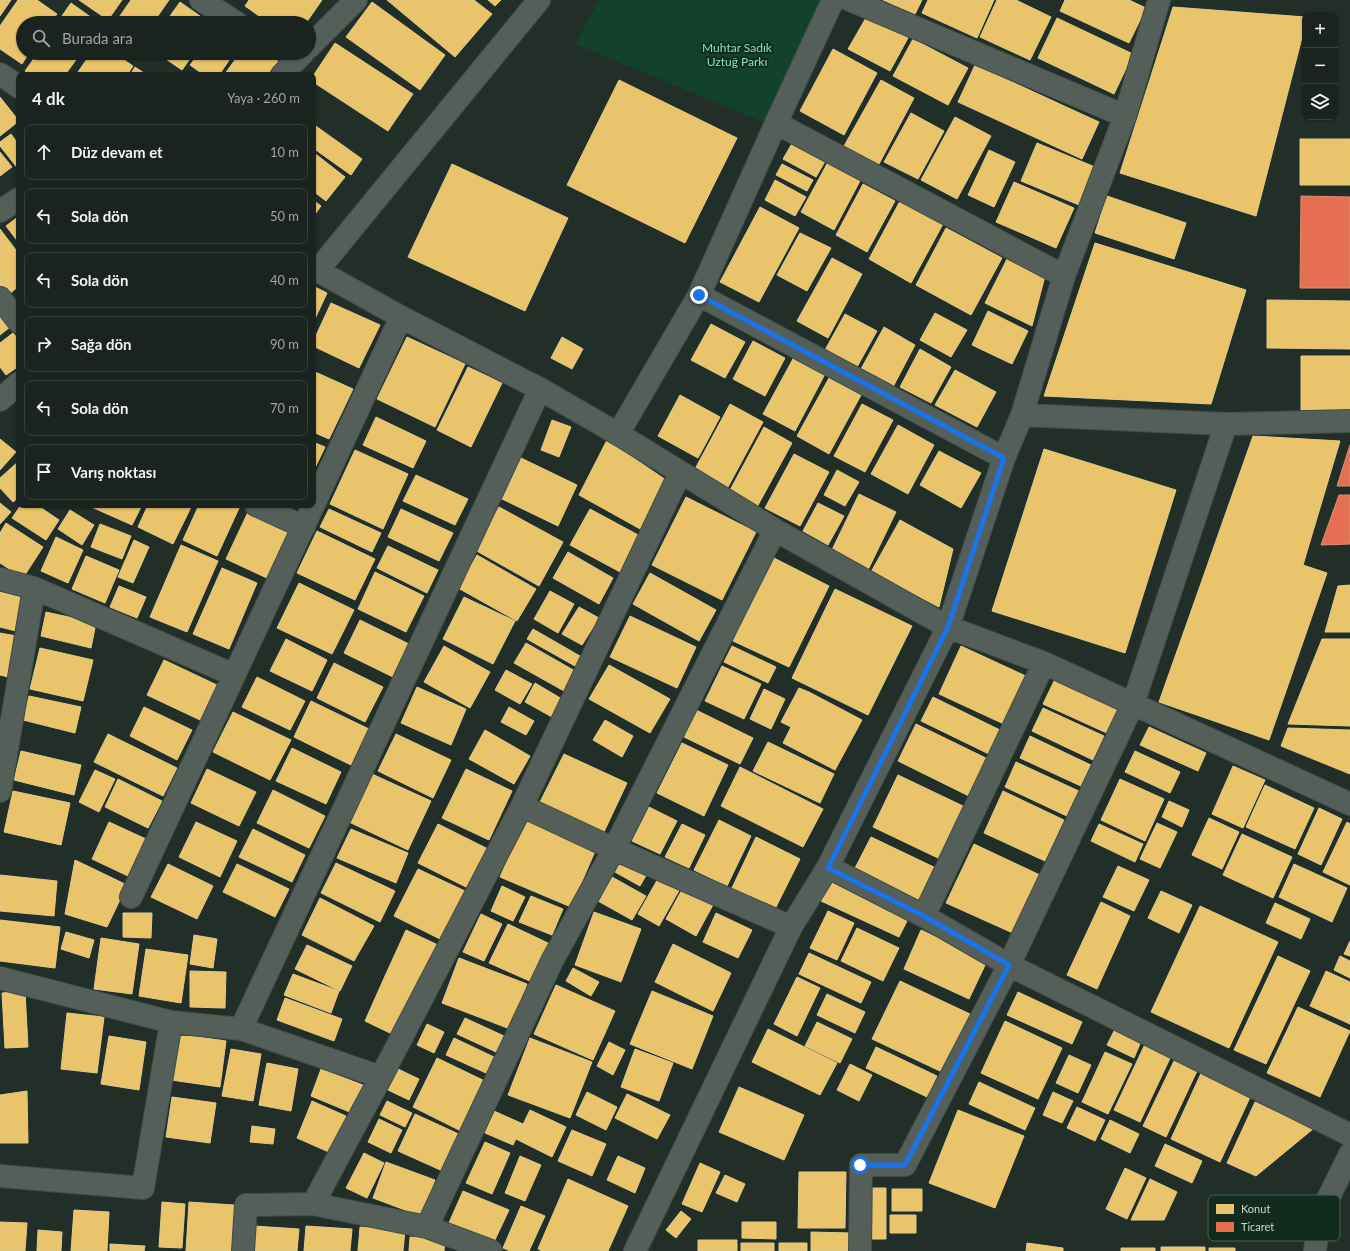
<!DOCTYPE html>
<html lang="tr">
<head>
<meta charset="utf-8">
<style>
	body { margin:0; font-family:Lato,sans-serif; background:#232b27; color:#f1f3f6 }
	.controls { position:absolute; right:12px; top:12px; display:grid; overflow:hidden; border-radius:8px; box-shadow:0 1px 3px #0004 }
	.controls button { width:36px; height:36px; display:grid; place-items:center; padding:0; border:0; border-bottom:1px solid #38403c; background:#1a231e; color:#f1f3f6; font:20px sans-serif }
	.stop { position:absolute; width:12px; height:12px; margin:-9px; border:3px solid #1a73e8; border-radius:50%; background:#fff }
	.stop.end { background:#1a73e8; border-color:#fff; box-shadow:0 1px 4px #0008 }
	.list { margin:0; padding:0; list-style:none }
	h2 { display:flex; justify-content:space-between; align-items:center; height:52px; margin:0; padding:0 16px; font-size:17px }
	h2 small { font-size:13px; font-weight:400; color:#9fa4a4 }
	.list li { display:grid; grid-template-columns:26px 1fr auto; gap:12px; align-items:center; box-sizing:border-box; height:56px; margin:0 8px 8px; padding:0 8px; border:1px solid #38403c; border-radius:8px }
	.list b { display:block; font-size:15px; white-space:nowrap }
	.list em { font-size:13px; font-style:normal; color:#9fa4a4 }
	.icon { flex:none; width:22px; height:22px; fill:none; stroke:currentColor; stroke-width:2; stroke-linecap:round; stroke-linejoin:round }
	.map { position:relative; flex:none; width:1350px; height:1251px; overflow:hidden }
	.search { position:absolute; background:#1a231e; box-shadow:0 1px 3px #0004; left:16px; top:16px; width:300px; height:44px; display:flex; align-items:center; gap:10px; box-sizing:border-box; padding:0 14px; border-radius:22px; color:#9fa4a4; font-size:15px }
	.panel { position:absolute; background:#1a231e; box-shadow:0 1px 3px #0004; left:16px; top:72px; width:300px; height:436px; border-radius:8px }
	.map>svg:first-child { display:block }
</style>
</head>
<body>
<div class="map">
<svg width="1350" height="1251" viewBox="0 0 1350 1251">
	<rect width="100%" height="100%" fill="#222f28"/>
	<path fill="#12412d" d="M599,0h221l-55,123 -190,-79z"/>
	<path fill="#e9c46a" stroke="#e0ca89" d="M0,0h11l-11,16z
		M18,0h19l20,14 -7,9h-27v30h6l-7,11 -22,-15v-23z
		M79,0h43l-14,20z
		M131,0h38l-16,23h-38z
		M249,0h73l-16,23h-37l-24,-17z
		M387,0h87l18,14 -37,43z
		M488,0h13l-6,6z
		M883,0h39l-7,14z
		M928,0h66l-17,38 -55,-25z
		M997,0h19l35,17 -21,43 -50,-23z
		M1065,0h64l17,8 -17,35 -69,-32z
		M180,2l30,21h-45z
		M372,2l73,53 -25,35 -74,-53z
		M71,3l28,20h-42z
		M1173,7l132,10v9l-49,190 -136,-43z
		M867,16l41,22 -18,33 -42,-22z
		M1057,18l76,36 -19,40 -76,-36z
		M913,39l55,29 -20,37 -55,-29z
		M335,43l78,51 -25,37 -75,-49v-6z
		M833,49l44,24 -33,62 -44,-24z
		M38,53h34l6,4 -13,18h-35l-5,-4z
		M91,53h23l19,13 -6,9h-51z
		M157,53h37l-12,17z
		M199,53h35l-15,22h-15l-14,-10z
		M240,53h28l11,9 -13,13h-42z
		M975,65l124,57 -17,37 -124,-57z
		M135,67l12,8h-17z
		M619,80l118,58 -52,105 -118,-58z
		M881,80l33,18 -35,66 -35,-18z
		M0,97l19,24 -19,15z
		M911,113l33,18 -26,48 -34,-17z
		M955,117l36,19 -34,63 -36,-19z
		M313,124l49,35 -11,16 -38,-27z
		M11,134l8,11v25l-19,-24v-4z
		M1300,139h50v46h-50z
		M794,140l33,18 -11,19 -33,-18z
		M1037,143l58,24 -16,38 -58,-24z
		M989,150l26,12 -21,45 -26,-12z
		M0,152l12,15 -12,9z
		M313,152l32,25 -19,24 -13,-10z
		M828,162l33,17 -27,51 -33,-18z
		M452,164l116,54 -43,93 -117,-54z
		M782,164l31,16 -6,11 -31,-16z
		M775,180l31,17 -11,19 -30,-16z
		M1014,182l60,26 -18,40 -60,-26z
		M863,184l32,17 -28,51 -31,-17z
		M1107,196l79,27 -12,36 -79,-26z
		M313,200l8,6 -8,11z
		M900,201l43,23 -32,59 -42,-24z
		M760,207l39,21 -40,74 -39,-20z
		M19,216v27l-13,-17z
		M946,228l56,30 -31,57 -55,-30z
		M0,229l19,25v32l-11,9 -8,-10z
		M800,233l31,15 -24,43 -30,-16z
		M1095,243l151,47 -35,114 -167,-8z
		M1008,257l37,19 -13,50 -47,-23z
		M832,258l30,16 -34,64 -31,-17z
		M313,286l14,7 -13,28 -1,-1z
		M1267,300l83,1v48l-83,-1z
		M331,303l49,22 -21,43 -46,-22v-4z
		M988,311l40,20 -16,33 -40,-19z
		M935,313l32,17 -16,27 -31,-17z
		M845,314l32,17 -20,36 -32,-17z
		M0,315l10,12 -10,8z
		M711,324l34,18 -20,36 -34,-18z
		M884,327l31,18 -22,42 -32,-18z
		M13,333l6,7v26l-13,9 -6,-8v-24z
		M407,337l58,27 -30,63 -58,-28z
		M562,337l21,12 -11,20 -21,-11z
		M753,341l32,17 -20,38 -32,-17z
		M920,349l31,18 -20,36 -31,-16z
		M1301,356h49v55l-49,-1z
		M794,357l31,17 -30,57 -32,-17z
		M468,367l34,16 -31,64 -34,-17z
		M955,370l41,22 -19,35 -42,-22z
		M313,371l40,18 -24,50 -16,-7z
		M829,378l32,17 -32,59 -32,-18z
		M680,395l40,22 -22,41 -40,-22z
		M730,404l33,18 -35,65 -33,-18z
		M862,404l31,16 -28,52 -31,-16z
		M376,417l50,24 -13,27 -50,-23z
		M552,420l19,7 -12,30 -18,-7z
		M898,425l36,20 -26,49 -37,-20z
		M764,427l28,16 -35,64 -28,-15z
		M1253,436l87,5 -37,124 24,8 -58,167 -110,-38z
		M0,439l16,13 -16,18z
		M607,440l62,42 -27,48 -63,-35z
		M313,442l12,5 -12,25z
		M1044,449l132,41 -51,163 -133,-42z
		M355,450l53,24 -25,55 -53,-25z
		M939,451l42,22 -20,35 -41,-23z
		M794,454l35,18 -29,54 -35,-18z
		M521,458l56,27 -19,41 -56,-27z
		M19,461v36l-6,5 -13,-14v-10z
		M837,470l22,12 -14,24 -21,-11z
		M416,475l52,24 -13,26 -52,-24z
		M859,494l37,18 -29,60 -37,-18z
		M686,497l70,35 -34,68 -70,-35z
		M0,503l11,9 -11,12z
		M818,503l26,13 -16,29 -25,-14z
		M21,505h16l22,15 -13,20 -34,-22z
		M87,505h55l-10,20z
		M148,505h44l-19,39 -35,-17z
		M199,505h37l4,1 -23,50 -34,-16z
		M499,507l64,35 -24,44 -64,-36z
		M329,509l52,24 -9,19 -52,-25z
		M401,509l52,24 -14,28 -51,-24z
		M590,509l52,28 -20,36 -52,-28z
		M70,510l24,15 -12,20 -24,-16z
		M249,510l43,20 -23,49 -43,-20z
		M900,520l53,29 -14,58 -68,-35z
		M6,523l37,24 -20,31 -23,-15v-30z
		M100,524l31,12 -9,23 -31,-12z
		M317,531l58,28 -20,41 -58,-27z
		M56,537l27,13 -15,33 -27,-12z
		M134,540l15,7 -16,36 -15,-6z
		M181,545l37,16 -31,71 -37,-15z
		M388,546l50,24 -11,23 -50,-25z
		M568,552l45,26 -14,26 -46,-26z
		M477,555l59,34 -19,32 -59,-33z
		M86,556l33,14 -14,33 -33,-14z
		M774,558l55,28 -40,81 -56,-26z
		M222,568l35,15 -28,66 -36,-15z
		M375,572l49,24 -18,36 -48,-23z
		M650,573l66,37 -17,31 -66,-37z
		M299,583l55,27 -22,44 -55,-26z
		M1350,585v47h-25l13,-46z
		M119,586l27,11 -9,21 -27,-11z
		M835,589l77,37 -44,89 -76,-37z
		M550,591l24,13 -16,29 -24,-14z
		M0,592l23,6 -7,33 -16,-4z
		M464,597l51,24 -22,43 -50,-25z
		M579,607l20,11 -17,27 -20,-11z
		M46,612l50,11 -5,25 -50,-12z
		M630,616l66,31 -19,41 -67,-31z
		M360,620l49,24 -16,33 -49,-24z
		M533,629l47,27 -5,10 -48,-27z
		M0,633l17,3 -9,41 -8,-2z
		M286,639l41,21 -15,31 -42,-20z
		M1322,639h28v87l-62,-2z
		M526,643l49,28 -11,20 -50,-28z
		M444,646l46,26 -20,36 -46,-26z
		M732,646l44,21 -8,16 -44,-21z
		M961,646l67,31 -22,48 -67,-31z
		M40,648l53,12 -10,41 -53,-12z
		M164,660l53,25 -17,35 -53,-25z
		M334,663l49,24 -18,35 -48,-24z
		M609,665l61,34 -20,34 -61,-34z
		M722,666l39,18 -17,35 -39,-18z
		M506,670l26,14 -12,20 -25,-14z
		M257,677l48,24 -15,29 -48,-23z
		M1056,677l66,31 -13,26 -66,-30z
		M535,683l27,16 -10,18 -27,-15z
		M417,687l49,22 -15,36 -50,-22z
		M799,688l10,4 53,28 -27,50 -52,-27 8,-16 -10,-5z
		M764,689l21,10 -14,30 -21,-10z
		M29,696l52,11 -6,26 -52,-13z
		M933,697l69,34 -11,24 -70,-34z
		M311,701l60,29 -18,36 -59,-29z
		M144,707l48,23 -15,30 -47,-24z
		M509,707l25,14 -8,14 -25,-13z
		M1043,708l61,28 -11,24 -61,-29z
		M696,710l57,28 -13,26 -56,-27z
		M233,712l58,28 -21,40 -57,-28z
		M605,720l28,16 -11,21 -29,-17z
		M916,724l78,38 -19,37 -77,-38z
		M1149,727l57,26 -8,18 -58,-26z
		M1288,728l62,2v44l-69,-28z
		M485,730l45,26 -16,28 -45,-25z
		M108,734l69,34 -14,28 -69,-34z
		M396,734l55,26 -18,38 -55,-27z
		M1030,736l63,30 -10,21 -63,-29z
		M768,742l66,32 -14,29 -67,-32z
		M682,743l46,22 -24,51 -47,-23z
		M292,748l49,24 -15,32 -50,-23z
		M21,751l60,14 -7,30 -60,-15z
		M1135,751l45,21 -10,21 -45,-21z
		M564,754l63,29 -24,51 -64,-30z
		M1016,762l65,30 -12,25 -64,-30z
		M1233,766l32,14 -22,48 -31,-14z
		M740,767l83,42 -20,38 -82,-41z
		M207,769l49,23 -17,34 -48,-23z
		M466,769l46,22 -23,49 -47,-22z
		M95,770l20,9 -16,33 -20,-10z
		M372,774l59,27 -23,49 -59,-28z
		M898,775l65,31 -25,52 -65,-31z
		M118,779l44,22 -14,27 -43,-21z
		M1120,779l44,20 -19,42 -44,-21z
		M1265,785l49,23 -19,41 -49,-22z
		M273,790l52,26 -16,32 -52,-25z
		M13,791l57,12 -9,42 -57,-13z
		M1003,791l61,29 -19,41 -61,-28z
		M1169,801l20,9 -7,17 -20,-10z
		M649,807l28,14 -17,33 -28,-13z
		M1319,808l23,11 -21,46 -23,-11z
		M1209,818l30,14 -17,37 -30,-14z
		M525,820l71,29 -25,58 -71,-30z
		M719,820l32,16 -24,50 -33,-16z
		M109,822l37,17 -18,37 -36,-17z
		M196,822l41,19 -17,36 -41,-20z
		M1347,822l3,2v61l-27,-13z
		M1157,823l20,9 -17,36 -20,-9z
		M438,824l50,25 -20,39 -50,-25z
		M682,824l23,11 -16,33 -24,-11z
		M1099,824l44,20 -8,18 -44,-21z
		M253,829l52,26 -13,27 -53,-25z
		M351,829l57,24 -12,30 -59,-25z
		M1242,834l50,23 -19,41 -50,-23z
		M756,837l44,22 -26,52 -43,-21z
		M871,837l67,32 -17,36 -68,-33z
		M974,844l68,32 -27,58 -69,-31z
		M623,858l25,14 -8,14 -25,-14z
		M75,860l52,25 -20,42 -42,-13z
		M336,863l59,28 -15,31 -59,-29z
		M168,864l45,22 -16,33 -46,-22z
		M237,864l52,25 -14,28 -52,-25z
		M1294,864l53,24 -15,34 -53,-25z
		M1118,866l31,14 -15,31 -31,-14z
		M418,869l47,22 -25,48 -46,-23z
		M0,875l57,6 -3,35 -54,-5z
		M660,875l21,12 -22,39 -21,-12z
		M612,877l34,19 -14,24 -34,-19z
		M833,877l78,36 -12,24 -78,-36z
		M502,886l23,11 -12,24 -22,-10z
		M684,886l30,17 -18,33 -30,-17z
		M1161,891l31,14 -13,28 -31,-15z
		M531,896l32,13 -11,26 -33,-13z
		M320,898l54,28 -20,35 -52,-26z
		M1101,902l29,14 -33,73 -30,-14z
		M1275,903l35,16 -9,20 -35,-16z
		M1200,906l78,36 -49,106 -78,-36z
		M828,911l26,12 -17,37 -27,-12z
		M594,912l47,17 -20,53 -46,-17z
		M123,913h29l-1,25 -28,-1z
		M716,913l36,17 -14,28 -35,-16z
		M481,914l21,10 -18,37 -21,-9z
		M0,920l60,7 -5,41 -55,-7z
		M508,924l42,20 -18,38 -43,-19z
		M857,928l42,20 -16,33 -42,-20z
		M406,930l32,15 -20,46 -33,-15z
		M921,930l66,31 -18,38 -65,-30z
		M66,932l28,8 -5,18 -28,-9z
		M194,935l23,4 -4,29 -23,-4z
		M101,938l38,6 -7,50 -38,-5z
		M1350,941v15l-6,-2z
		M673,944l58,29 -18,38 -58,-29z
		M307,945l45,21 -12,25 -45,-22z
		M146,949l42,6 -7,48 -42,-7z
		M809,953l62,29 -10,21 -62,-29z
		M1278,956l32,15 -44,93 -32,-14z
		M1340,956l10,5v17l-16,-8z
		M459,958l68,26 -17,45 -68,-26z
		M573,968l26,14 -8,14 -25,-15z
		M190,971l36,1 -1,36 -35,-1z
		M1326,971l24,11v42l-40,-18z
		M293,974l46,17 -8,22 -47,-18z
		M385,976l33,15 -24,44 -29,-14z
		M797,977l23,11 -23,48 -23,-12z
		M900,981l70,33 -28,58 -70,-33z
		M556,985l59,26 -22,49 -59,-26z
		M25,991l3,56 -23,1 -3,-55z
		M652,991l61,25 -21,53 -62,-25z
		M1018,992l64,30 -10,22 -65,-29z
		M827,994l38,18 -10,21 -38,-18z
		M285,998l57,21 -8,22 -57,-21z
		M1298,1007l52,24 -30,66 -53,-24z
		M67,1013l37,4 -7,56 -36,-4z
		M465,1018l39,18 -8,16 -39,-18z
		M1005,1021l57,27 -24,51 -57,-26z
		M817,1022l35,17 -12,24 -35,-17z
		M427,1024l17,8 -10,21 -17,-8z
		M1116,1027l26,12 -8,19 -27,-13z
		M768,1029l69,34 -17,32 -68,-33z
		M178,1034l48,7 -6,46 -49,-7z
		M109,1036l37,6 -7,48 -38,-6z
		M454,1038l40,19 -8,16 -40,-18z
		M530,1038l62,24 -22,56 -62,-23z
		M609,1042l16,8 -12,25 -16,-9z
		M1146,1042l26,12 -32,68 -26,-12z
		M876,1047l61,29 -10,21 -61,-29z
		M231,1049l30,5 -8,47 -31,-5z
		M635,1049l38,14 -14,38 -38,-14z
		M1105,1052l27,12 -24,50 -26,-12z
		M1069,1055l22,10 -13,28 -22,-10z
		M437,1058l52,25 -24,50 -52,-26z
		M1174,1061l23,10 -31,66 -23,-11z
		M267,1063l31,6 -7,42 -32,-6z
		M850,1064l22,11 -13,26 -22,-11z
		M321,1069l47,18 -11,28 -46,-19z
		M398,1069l21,10 -10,21 -21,-10z
		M1203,1069l50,22 -33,71 -49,-23z
		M979,1082l56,26 -10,22 -56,-26z
		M739,1087l65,28 -20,45 -65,-28z
		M27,1091l1,52h-28v-48z
		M587,1092l30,15 -11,23 -30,-15z
		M1053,1092l20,9 -11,22 -19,-8z
		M627,1094l43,21 -13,24 -42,-21z
		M172,1097l44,6 -6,40 -44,-6z
		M312,1101l34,15 -15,37 -34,-15z
		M387,1101l25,12 -7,14 -25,-12z
		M1255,1102l58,27 -57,47 -29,-13z
		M1077,1107l28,13 -10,21 -28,-13z
		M530,1110l36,17 -14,30 -36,-18z
		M958,1110l66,26 -29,72 -66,-25z
		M494,1111l29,13 -10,21 -28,-12z
		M415,1114l48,22 -16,37 -49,-22z
		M379,1119l23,11 -11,23 -23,-11z
		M1110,1120l29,14 -9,19 -29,-14z
		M252,1126l23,3 -2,15 -23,-2z
		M572,1130l34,14 -14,32 -34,-15z
		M485,1142l25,11 -18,41 -26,-11z
		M1165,1144l37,17 -10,22 -37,-17z
		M364,1153l20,10 -17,35 -21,-10z
		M520,1156l21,9 -16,36 -20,-8z
		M618,1156l27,12 -10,25 -28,-13z
		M386,1162l49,18 -14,36 -48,-18z
		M700,1163l20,9 -18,40 -20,-8z
		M1125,1168l21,10 -19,41 -21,-10z
		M799,1172h47l-1,56h-47z
		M725,1175l20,9 -8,18 -21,-9z
		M568,1179l60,27 -20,45h-66l-4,-2z
		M1150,1179l27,13 -13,28h-33z
		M867,1188h19v51h-20z
		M892,1189h30v22h-30z
		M463,1191l46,19 -16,34 -45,-19z
		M162,1202l23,2 -3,44 -23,-1z
		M189,1202l45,3 -3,46h-45z
		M521,1206l24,10 -16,35h-19l-7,-3z
		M74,1210l35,2 -2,39h-36z
		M681,1211l10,8 -15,19 -10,-8z
		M890,1215h26v18h-26z
		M0,1222l27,1 -2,28h-25z
		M742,1222h34v17l-34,-1z
		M254,1226l45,3 -2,22h-45z
		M306,1226l46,3 -2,22h-46z
		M360,1227l45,3 -2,21h-45z
		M38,1230l24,2 -1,19h-24z
		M811,1232l41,1v18h-41z
		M410,1237l35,2 -1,12h-35z
		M698,1240h39v11h-39z
		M741,1243h33v8h-33z
		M779,1243h28v8h-28z
		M1027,1243l36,5v3h-37z
		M110,1244l35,2 -1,5h-34z
		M1161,1247h44v4h-44z
		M1121,1248h34v3h-34z
		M1209,1248h26v3h-26z"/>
	<path fill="#e76f51" stroke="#de8f77" d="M1301,196l49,1v91h-50z
		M1350,445v41h-13z
		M1339,495h11v49l-29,1z"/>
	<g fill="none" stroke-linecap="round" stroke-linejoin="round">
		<defs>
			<path id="minor" d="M201,0l36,23
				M850,0l275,116
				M309,47l47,-47
				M0,74l19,13
				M282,75l21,-22
				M776,123l288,153
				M0,211l19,-12
				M313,268l88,49 139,72 78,45 157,96 173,97 96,36 306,141
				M318,270l221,-270
				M699,295l305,163
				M0,298l19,24
				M0,400l19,-17
				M1022,415l204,9 124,-3
				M618,434l81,-139 77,-172 57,-123
				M256,505l48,22
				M0,579l34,9 200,87
				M0,791l34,-203
				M522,806l92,43 177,78
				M828,867l120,-240 56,-169 18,-43 42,-139 61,-160 34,-116
				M131,897l270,-580
				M924,916l120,-253
				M0,978l171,44 70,7 140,48
				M241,1029l299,-640
				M0,1176l143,12 28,-166
				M313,1204l114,23 64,24
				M427,1227l125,-266 62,-112 161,-319
				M243,1251l3,-46 67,-1 68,-127 141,-271 158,-333
				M635,1251l156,-324 37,-60 96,49 85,49 341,170
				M860,1251l1,-86h44l104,-200 124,-261 93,-280
				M1315,1251l4,-34 31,-63"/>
		</defs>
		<use href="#minor" stroke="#414c46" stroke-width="24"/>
		<use href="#minor" stroke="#545f59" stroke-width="22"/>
	</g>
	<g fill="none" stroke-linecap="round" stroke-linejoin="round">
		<path stroke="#1a73e8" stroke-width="5" d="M699,295l305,163 -56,169 -120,241 96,48 85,49 -104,200h-45"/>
	</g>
	<g text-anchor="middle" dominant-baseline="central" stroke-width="4" stroke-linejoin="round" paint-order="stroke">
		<g font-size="12" fill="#85e1b3" stroke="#122b1f">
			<text x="737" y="47">Muhtar Sadık<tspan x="737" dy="14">Uztuğ Parkı</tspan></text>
		</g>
	</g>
	<rect x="1208" y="1195" width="132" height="46" rx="6" fill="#122b1f" stroke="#495f54" stroke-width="1"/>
	<rect x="1216" y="1204" width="18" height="10" fill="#e9c46a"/>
	<rect x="1216" y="1222" width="18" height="10" fill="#e76f51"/>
	<g font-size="11" fill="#cad9d0">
		<text x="1241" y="1213">Konut</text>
		<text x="1241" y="1231">Ticaret</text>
	</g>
</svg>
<div class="controls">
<button>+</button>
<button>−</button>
<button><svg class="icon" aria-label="layers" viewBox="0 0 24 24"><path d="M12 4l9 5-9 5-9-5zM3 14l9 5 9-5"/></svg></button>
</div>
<div class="stop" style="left:860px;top:1165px"></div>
<div class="stop end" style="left:699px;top:295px"></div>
<div class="search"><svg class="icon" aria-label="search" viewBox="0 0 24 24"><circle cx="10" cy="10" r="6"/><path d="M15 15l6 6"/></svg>Burada ara</div>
<section class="panel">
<h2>4 dk<small>Yaya · 260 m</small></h2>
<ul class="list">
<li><svg class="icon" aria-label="ahead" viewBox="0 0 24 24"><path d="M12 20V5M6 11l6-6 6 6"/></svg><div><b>Düz devam et</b></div><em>10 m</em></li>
<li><svg class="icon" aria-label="left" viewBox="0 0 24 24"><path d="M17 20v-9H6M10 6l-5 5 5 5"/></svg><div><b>Sola dön</b></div><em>50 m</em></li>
<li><svg class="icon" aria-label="left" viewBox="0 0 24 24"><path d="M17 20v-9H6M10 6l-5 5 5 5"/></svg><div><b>Sola dön</b></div><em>40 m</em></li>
<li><svg class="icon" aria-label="right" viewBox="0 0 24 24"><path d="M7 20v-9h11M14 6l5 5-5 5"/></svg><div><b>Sağa dön</b></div><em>90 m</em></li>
<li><svg class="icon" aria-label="left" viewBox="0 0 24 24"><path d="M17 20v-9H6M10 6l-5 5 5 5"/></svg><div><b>Sola dön</b></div><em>70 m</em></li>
<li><svg class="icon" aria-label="arrive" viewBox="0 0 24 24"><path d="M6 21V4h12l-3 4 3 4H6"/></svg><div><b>Varış noktası</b></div></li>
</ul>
</section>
</div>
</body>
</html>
